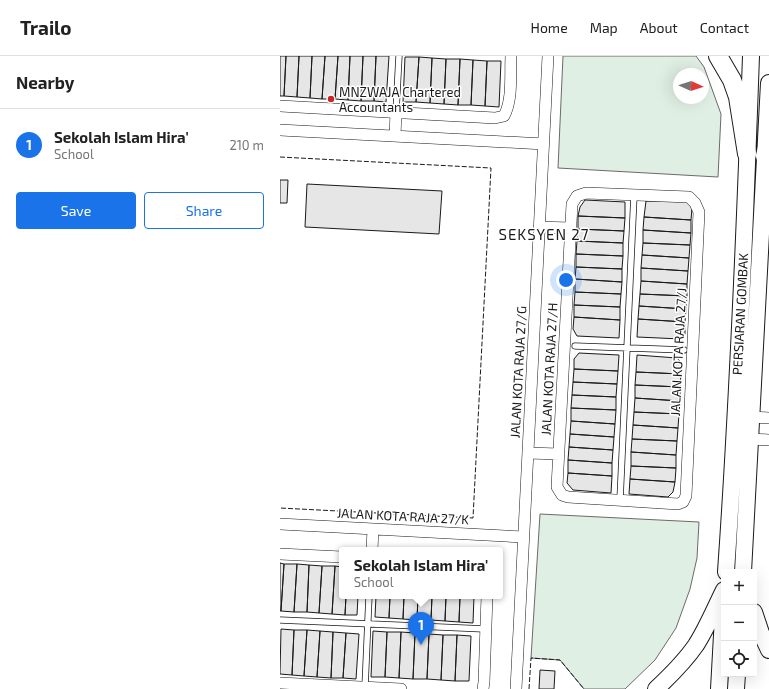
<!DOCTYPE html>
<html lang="en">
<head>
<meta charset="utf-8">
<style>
	body { margin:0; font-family:"Exo 2",sans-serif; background:#f6f6f6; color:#222 }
	.controls { position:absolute; right:12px; bottom:12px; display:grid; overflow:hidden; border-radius:4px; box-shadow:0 4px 16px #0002 }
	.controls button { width:36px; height:36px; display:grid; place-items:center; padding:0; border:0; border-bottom:1px solid #e0e0e0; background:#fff; color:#222; font:20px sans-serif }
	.compass { position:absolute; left:393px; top:12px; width:36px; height:36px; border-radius:50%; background:#fff; box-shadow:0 4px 16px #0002; rotate:93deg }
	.you { position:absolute; left:286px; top:224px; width:14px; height:14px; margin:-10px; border:3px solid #fff; border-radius:50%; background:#1a73e8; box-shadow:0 0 0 6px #1a73e833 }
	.badge { display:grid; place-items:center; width:26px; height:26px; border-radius:50%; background:#1a73e8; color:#fff; font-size:13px; font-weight:700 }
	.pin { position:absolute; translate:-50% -33px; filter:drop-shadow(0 1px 2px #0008) }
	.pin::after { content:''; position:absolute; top:21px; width:14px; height:12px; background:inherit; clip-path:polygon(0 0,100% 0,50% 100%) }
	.popup { position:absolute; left:59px; top:491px; width:164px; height:52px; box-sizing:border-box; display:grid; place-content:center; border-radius:4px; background:#fff; filter:drop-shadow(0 1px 3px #0005); font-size:13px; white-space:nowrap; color:#767676 }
	.popup b { font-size:15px; color:#222 }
	.popup::after { content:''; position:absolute; left:50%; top:100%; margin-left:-8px; border:8px solid transparent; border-top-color:#fff }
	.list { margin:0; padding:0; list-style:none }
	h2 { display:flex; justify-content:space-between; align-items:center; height:52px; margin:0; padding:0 16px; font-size:17px }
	h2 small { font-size:13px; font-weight:400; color:#767676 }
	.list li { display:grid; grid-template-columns:26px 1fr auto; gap:12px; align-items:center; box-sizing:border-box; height:72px; padding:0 16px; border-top:1px solid #e0e0e0 }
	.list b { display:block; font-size:15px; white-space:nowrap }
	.list p { margin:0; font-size:13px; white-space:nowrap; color:#767676 }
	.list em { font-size:13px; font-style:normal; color:#767676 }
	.actions { display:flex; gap:8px; padding:12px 16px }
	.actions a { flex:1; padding:9px 0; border:1px solid #1a73e8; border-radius:4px; text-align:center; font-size:14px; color:#1a73e8 }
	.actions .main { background:#1a73e8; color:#fff }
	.icon { flex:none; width:22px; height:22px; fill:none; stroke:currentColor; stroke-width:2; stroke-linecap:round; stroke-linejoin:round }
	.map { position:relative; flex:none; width:489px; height:633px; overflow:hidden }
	header { display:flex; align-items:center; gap:24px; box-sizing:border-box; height:56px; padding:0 20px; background:#fff; border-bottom:1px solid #e0e0e0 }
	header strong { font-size:19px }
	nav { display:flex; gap:22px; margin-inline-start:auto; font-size:14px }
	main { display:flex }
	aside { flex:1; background:#fff }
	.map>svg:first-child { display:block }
</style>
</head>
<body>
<header>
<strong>Trailo</strong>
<nav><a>Home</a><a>Map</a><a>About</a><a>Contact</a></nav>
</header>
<main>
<aside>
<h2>Nearby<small></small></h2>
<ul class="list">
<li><span class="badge">1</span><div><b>Sekolah Islam Hira'</b><p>School</p></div><em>210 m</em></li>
</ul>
<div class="actions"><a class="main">Save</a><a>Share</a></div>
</aside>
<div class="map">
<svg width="489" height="633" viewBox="0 0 489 633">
	<rect width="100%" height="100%" fill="#fff"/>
	<path fill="#e0efe3" stroke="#6a6a6a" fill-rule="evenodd" d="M283,0h133l8,11 17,47 -3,63 -160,-9zM399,18h24v24h-24z
		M260,458l159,8 -2,36 -7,31 -14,39 -21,32 -30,29h-41l-24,-29 -29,-2z"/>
	<path fill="#e6e6e6" stroke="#1a1a1a" d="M0,0h6l-2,40h-4z
		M6,0h13l-2,41 -13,-1z
		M19,0h13l-2,42 -13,-1z
		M32,0h13l-3,43 -12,-1z
		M45,0h13l-3,43h-13z
		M58,0h12l-2,44 -13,-1z
		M70,0h13l-2,45 -13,-1z
		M83,0h13l-2,45h-13z
		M96,0h13l-3,46 -12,-1z
		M125,1h14l-3,45h-13z
		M139,1l13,1 -2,45 -14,-1z
		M152,2l14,1 -2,45 -14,-1z
		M166,3h14l-2,46 -14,-1z
		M180,3l13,1 -2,45h-13z
		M193,4l14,1 -2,45 -14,-1z
		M207,5h14l-2,46 -14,-1z
		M0,124h8l-1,23h-7z
		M27,128l135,7 -3,43 -134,-7z
		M305,144l40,2v16l-47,-2 2,-9z
		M366,145h42l4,7 -1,12 -47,-3z
		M298,160l47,2 -1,13 -46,-2z
		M364,161l47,3v13l-48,-3z
		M298,173l46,2 -1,12 -46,-2z
		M363,174l48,3 -1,12 -47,-2z
		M297,185l46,2v13l-47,-2z
		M363,187l47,2 -1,13 -47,-3z
		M296,198l47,2 -1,13 -46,-2z
		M362,199l47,3 -1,13 -47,-3z
		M296,211l46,2v13l-47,-3z
		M361,212l47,3 -1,13 -46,-3z
		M295,223l47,3 -1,12 -46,-2z
		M361,225l46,3v12l-47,-2z
		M295,236l46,2 -1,13 -46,-2z
		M360,238l47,2 -1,13 -47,-3z
		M294,249l46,2v13l-46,-3z
		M359,250l47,3 -1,13 -47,-3z
		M294,261l46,3 -1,18 -42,-2 -4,-7z
		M358,263l47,3v12l-4,5 -44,-2z
		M299,297l40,2 -1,16 -44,-2v-10z
		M357,299l40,3 5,5 -1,11 -45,-2z
		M294,313l44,2 -1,13 -44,-2z
		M356,316l45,2 -1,13 -45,-2z
		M293,326l44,2 -1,13 -44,-2z
		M355,329l45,2v14l-45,-3z
		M292,339l44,2v13l-45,-2z
		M355,342l45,3 -1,13 -45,-2z
		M291,352l45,2 -1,14 -44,-3z
		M354,356l45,2 -1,14 -45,-3z
		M291,365l44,3 -1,13 -44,-3z
		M353,369l45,3 -1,13 -45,-2z
		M290,378l44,3 -1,13 -44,-3z
		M352,383l45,2 -1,14 -45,-3z
		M289,391l44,3 -1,13 -44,-3z
		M351,396l45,3v13l-45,-2z
		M288,404l44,3v13l-44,-3z
		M351,410l45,2 -1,14 -45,-3z
		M288,417l44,3 -1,17 -38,-3 -6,-7z
		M350,423l45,3 -2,10 -5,5 -39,-3z
		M0,507l4,1 -3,47h-1z
		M4,508h13l-3,48 -13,-1z
		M17,508l12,1 -2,47h-13z
		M29,509l13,1 -3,47 -12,-1z
		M42,510h13l-3,48 -13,-1z
		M55,510l7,1v29h4l-1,19 -13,-1z
		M66,540h12l-1,19h-12z
		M96,540h14l-1,22 -14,-1z
		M110,540h14l-1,23 -14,-1z
		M124,540h14l-1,24 -14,-1z
		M138,540h14l-1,24h-14z
		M152,540h14l-1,25 -14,-1z
		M166,540h14l-1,26 -14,-1z
		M180,540h14l-1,27 -14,-1z
		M1,573l13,1 -2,45 -12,-1z
		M14,574h13l-3,46 -12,-1z
		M27,574l13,1 -3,46 -13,-1z
		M40,575l13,1 -2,46 -14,-1z
		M93,575l14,1 -2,45h-14z
		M53,576l13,1 -3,45h-12z
		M107,576h14l-2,46 -14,-1z
		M121,576l14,1 -2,46 -14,-1z
		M66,577l13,1 -3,45 -13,-1z
		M135,577l14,1 -2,45h-14z
		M149,578l14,1 -2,45 -14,-1z
		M163,579h14l-2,46 -14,-1z
		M177,579l14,1 -2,45h-14z
		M260,614l15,1 -1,18h-15z"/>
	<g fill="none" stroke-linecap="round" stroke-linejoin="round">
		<defs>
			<path id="service" d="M116,56l3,-56
				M295,290l109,4
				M340,444l14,-305
				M0,564l205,9
				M85,631l4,-91"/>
			<path id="minor" d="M0,50l215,12 9,-2c9,-17 6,-41 7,-60
				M0,74l264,14
				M115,80l1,-24
				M306,137l103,4 6,6 4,9 -13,284 -3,6 -5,2 -110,-7 -6,-2 -5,-8 15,-283 5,-8z
				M259,171l31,1
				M472,361l17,1
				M471,383l18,1
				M248,397l31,1
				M0,468l244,13
				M92,494l1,-21
				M0,498l62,3
				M0,627l121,6
				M203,633l1,-7 3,-86
				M236,633l32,-633"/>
			<path id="secondary" d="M446,516c12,-172 19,-344 25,-516
				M463,516l26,-489
				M474,556l7,21 8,17
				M376,633c15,-14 29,-28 40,-44 11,-17 19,-37 28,-55
				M439,633l5,-90
				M456,633l1,-15"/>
			<path id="primary" d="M438,0l14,24 6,17 9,57
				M485,100l4,-16"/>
		</defs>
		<use href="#service" stroke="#1a1a1a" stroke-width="7"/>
		<use href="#minor" stroke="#1a1a1a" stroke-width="12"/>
		<use href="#secondary" stroke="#1a1a1a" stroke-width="18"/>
		<use href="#primary" stroke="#1a1a1a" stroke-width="20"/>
		<use href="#service" stroke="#fff" stroke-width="5.5"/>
		<use href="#minor" stroke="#fff" stroke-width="11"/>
		<use href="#secondary" stroke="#fff" stroke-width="16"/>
		<use href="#primary" stroke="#fff" stroke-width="18"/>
		<path stroke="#1a1a1a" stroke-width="1" stroke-dasharray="5 2" stroke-linecap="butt" d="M0,101l211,11 -18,350 -193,-10
			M249,633l2,-31 29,2 24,29"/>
	</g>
	<circle fill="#c62828" stroke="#fff" stroke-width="1.5" cx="51" cy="43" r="4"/>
	<g text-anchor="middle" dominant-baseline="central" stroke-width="3" stroke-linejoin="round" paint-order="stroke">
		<g font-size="13" fill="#1a1a1a" stroke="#fff" text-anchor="start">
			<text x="59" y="36">MNZWAJA Chartered<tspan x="59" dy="15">Accountants</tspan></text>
		</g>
		<g font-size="13" fill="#1a1a1a" stroke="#fff">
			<text transform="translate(460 258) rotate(-87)">PERSIARAN GOMBAK</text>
			<text transform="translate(398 296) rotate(-87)">JALAN KOTA RAJA 27/J</text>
			<text transform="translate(269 313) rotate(-87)">JALAN KOTA RAJA 27/H</text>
			<text transform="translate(238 316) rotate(-87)">JALAN KOTA RAJA 27/G</text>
			<text transform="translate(123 460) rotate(3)">JALAN KOTA RAJA 27/K</text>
		</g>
		<g font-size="15" letter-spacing="1" fill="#1a1a1a" stroke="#fff">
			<text x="264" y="178">SEKSYEN 27</text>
		</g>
	</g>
</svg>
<div class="controls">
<button>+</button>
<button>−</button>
<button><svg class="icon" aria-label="locate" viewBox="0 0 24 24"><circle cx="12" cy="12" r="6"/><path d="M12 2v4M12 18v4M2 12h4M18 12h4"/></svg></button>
</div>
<svg class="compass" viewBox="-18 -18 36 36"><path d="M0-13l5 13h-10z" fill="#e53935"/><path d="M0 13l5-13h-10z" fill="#767676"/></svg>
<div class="you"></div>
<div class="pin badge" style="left:141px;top:589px">1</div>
<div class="popup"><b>Sekolah Islam Hira'</b>School</div>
</div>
</main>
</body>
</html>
